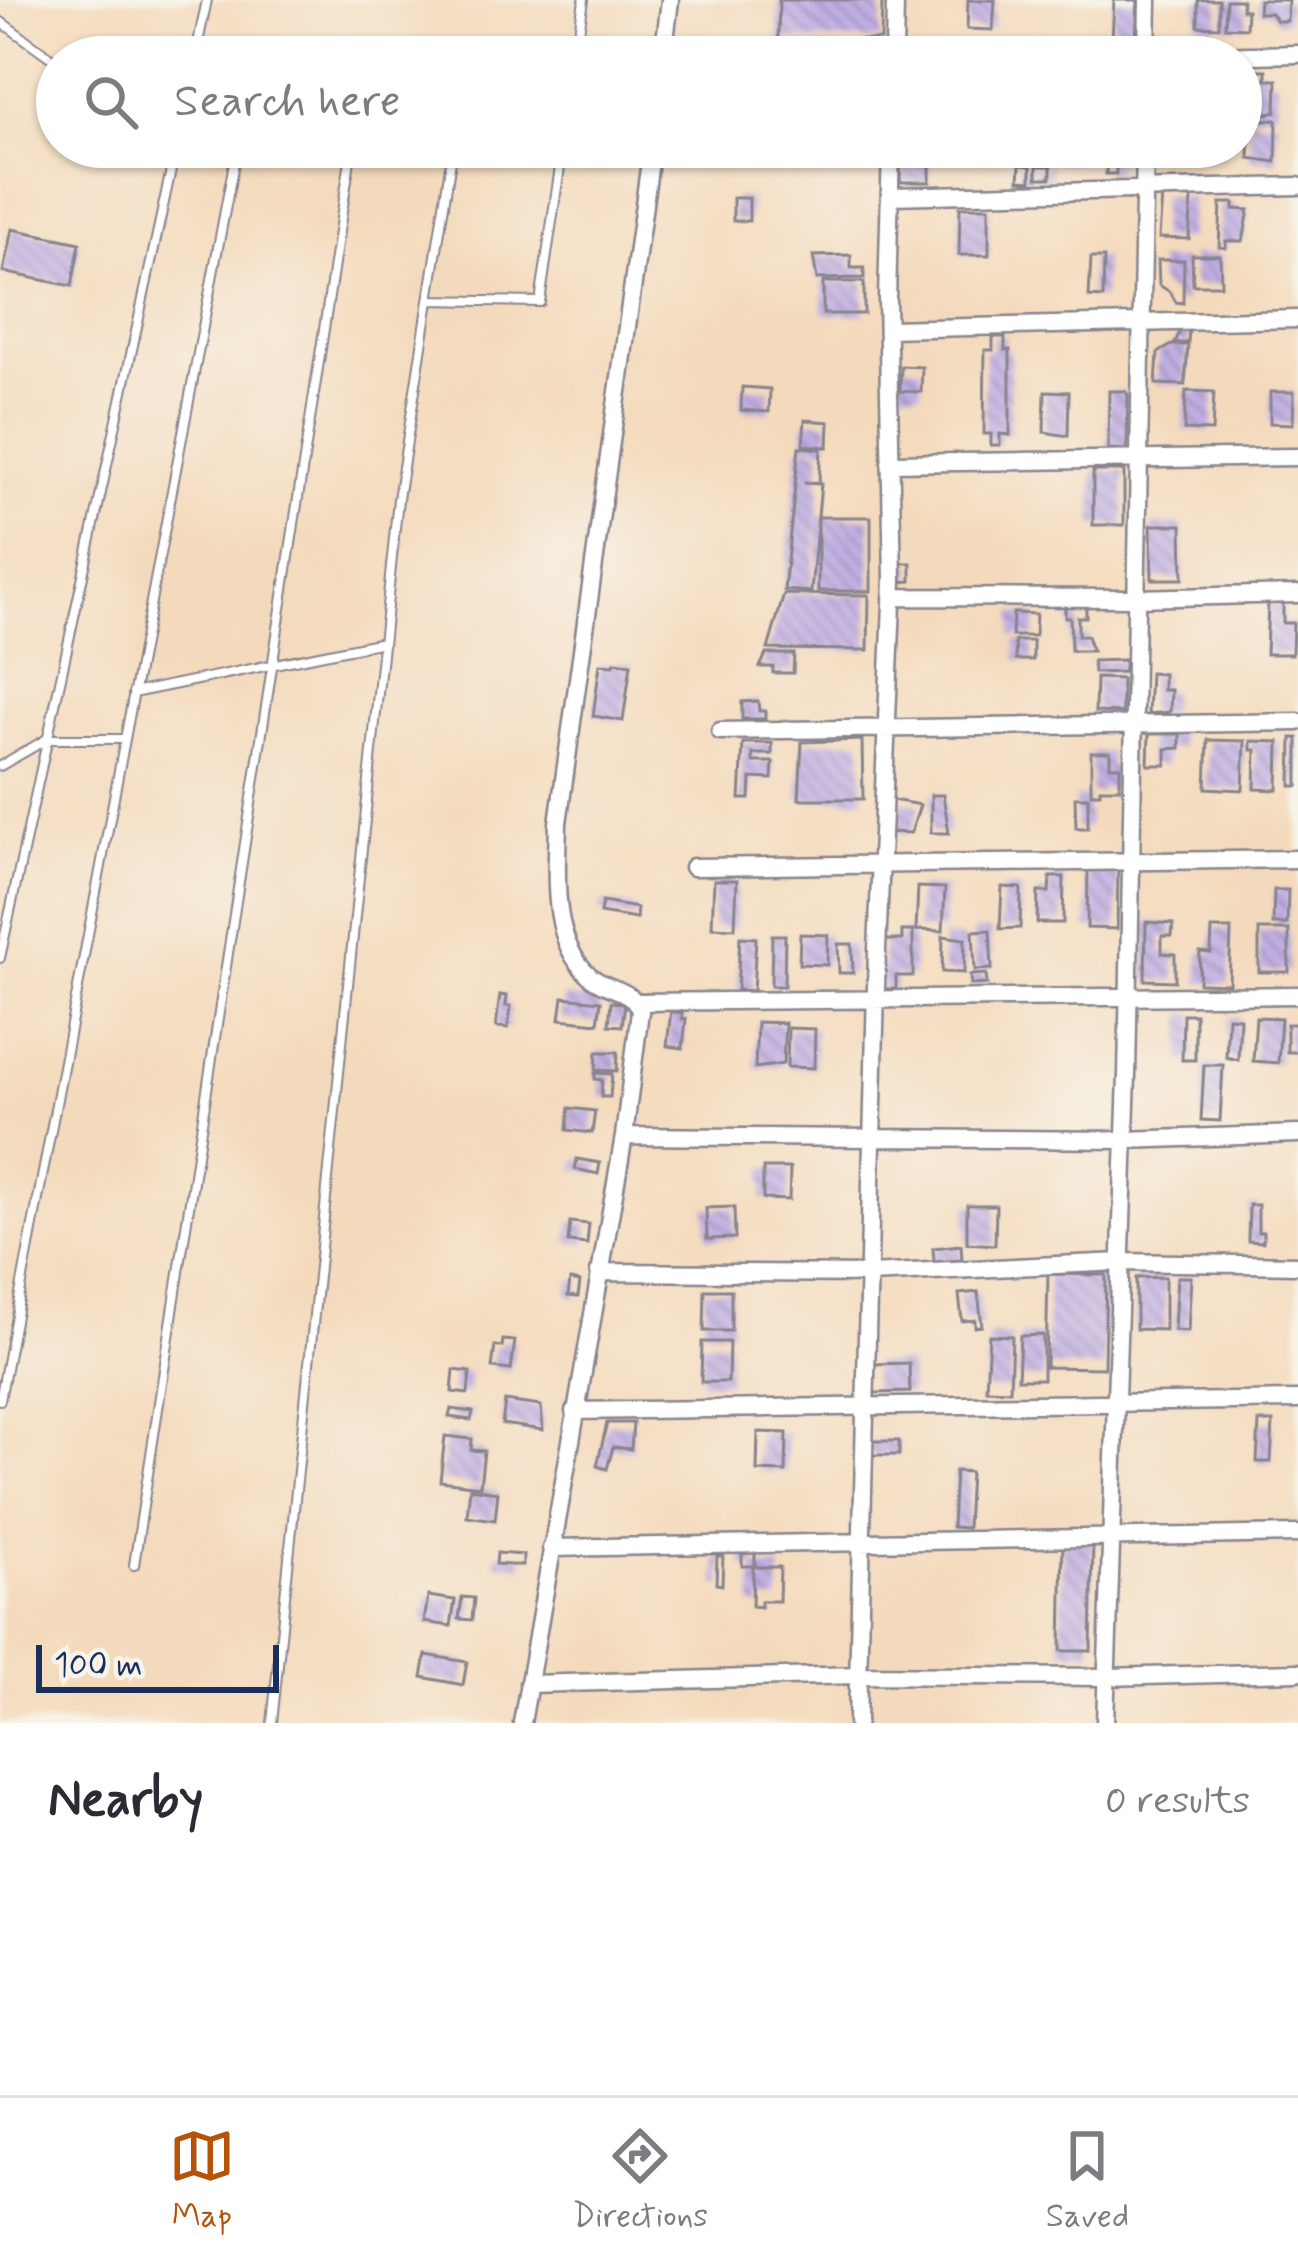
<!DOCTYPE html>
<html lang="en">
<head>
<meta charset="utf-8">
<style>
	body { margin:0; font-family:Mynerve,sans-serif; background:#f7f7f7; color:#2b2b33 }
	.scale { position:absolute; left:36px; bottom:30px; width:243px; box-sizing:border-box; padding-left:12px; border:6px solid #1b2f5e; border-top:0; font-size:33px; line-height:42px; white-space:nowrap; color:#1b2f5e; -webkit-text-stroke:9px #f7f3e8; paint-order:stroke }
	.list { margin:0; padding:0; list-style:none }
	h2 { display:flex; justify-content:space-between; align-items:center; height:156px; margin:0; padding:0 48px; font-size:51px }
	h2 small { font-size:39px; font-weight:400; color:#7c7c81 }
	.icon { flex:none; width:66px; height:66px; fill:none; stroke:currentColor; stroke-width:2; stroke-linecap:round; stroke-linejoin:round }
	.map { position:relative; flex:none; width:1298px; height:1723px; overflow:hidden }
	.search { position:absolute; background:#fff; box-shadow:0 3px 9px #0004; left:36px; right:36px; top:36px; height:132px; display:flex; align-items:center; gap:30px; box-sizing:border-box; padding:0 42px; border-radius:66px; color:#7c7c81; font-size:45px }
	.sheet { height:372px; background:#fff }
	nav { display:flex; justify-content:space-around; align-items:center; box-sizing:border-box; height:168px; border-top:3px solid #e1e1e2; background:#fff; font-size:33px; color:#7c7c81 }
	nav a { display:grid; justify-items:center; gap:6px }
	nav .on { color:#b45309 }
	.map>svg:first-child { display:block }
</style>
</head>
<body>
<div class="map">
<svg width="1298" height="1723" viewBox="0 0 1298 1723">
	<defs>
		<pattern id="building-back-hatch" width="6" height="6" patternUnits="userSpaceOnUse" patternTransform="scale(3)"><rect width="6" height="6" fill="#c1afe3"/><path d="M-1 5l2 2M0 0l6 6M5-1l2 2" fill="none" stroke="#9c8fbb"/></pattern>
	</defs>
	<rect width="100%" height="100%" fill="#f7f3e8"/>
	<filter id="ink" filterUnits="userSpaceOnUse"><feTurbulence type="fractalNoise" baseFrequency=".00833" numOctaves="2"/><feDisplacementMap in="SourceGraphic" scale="24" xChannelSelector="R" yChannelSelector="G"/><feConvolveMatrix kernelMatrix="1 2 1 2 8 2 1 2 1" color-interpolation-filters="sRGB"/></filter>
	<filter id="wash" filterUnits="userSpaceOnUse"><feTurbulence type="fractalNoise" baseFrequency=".004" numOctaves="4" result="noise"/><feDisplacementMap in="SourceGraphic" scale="48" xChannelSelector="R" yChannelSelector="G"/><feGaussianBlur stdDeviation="2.7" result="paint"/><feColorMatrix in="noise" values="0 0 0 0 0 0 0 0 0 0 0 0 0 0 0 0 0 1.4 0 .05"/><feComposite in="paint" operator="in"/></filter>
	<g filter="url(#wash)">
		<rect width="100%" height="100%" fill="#f4dabc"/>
		<g id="blocks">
			<path fill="url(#building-back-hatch)" d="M779,0h103l-1,40h-103z
				M968,0h27l-2,30 -26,-1z
				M1114,0h24l-2,41 -24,-1z
				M1198,0h21v27l-21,-1z
				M1226,0h16v10h5l-1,18 -21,-1z
				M1259,0h29l-1,21h-11l-5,-8h-13z
				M769,43l80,5 -1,9h-77z
				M1249,70h17v10h11l-1,32 -27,4z
				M1250,120h27l-1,42 -27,-4z
				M901,147h29v35h-30z
				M1022,147h11l-1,13h-11z
				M1042,147h39v16h-39z
				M1107,147h25l-1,15h-15v12h-10z
				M1194,147h27v10l-27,-4z
				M1020,165l11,1v15l-12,-1z
				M1037,166h14v12h-14z
				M1162,196l30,2 -3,41 -30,-1z
				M733,198h16v23h-16z
				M1221,203h13v6l15,1 -6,31h-17v7l-7,-1z
				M960,207h29v48h-30z
				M12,229l68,14 -8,43 -69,-14z
				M851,255v13h13v10l-47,1 -4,-23z
				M1192,255h28l1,30h-28z
				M1091,258h13l-1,40 -14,-1z
				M1158,260h26l-1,43 -7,-1 -6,-10 -11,-7z
				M823,282h41v32h-41z
				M1181,329h8l-1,14h-13z
				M993,337h12v13h5v85l-10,-1v11h-9v-11h-7l1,-84h8z
				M1172,345h16l-3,40 -29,-1 2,-31z
				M901,366l21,1 -1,25 -21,-1z
				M742,387l28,2 -1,23 -28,-2z
				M1045,391l24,1 -1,44 -24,-4z
				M1109,391h16l3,4 -1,55 -19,-1z
				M1186,391l28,1 -2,39 -28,-1z
				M1270,392h24l-1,32 -23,-1z
				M805,420l24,2 -1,25 -25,-2z
				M799,447l22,2 -2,33 -15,1 17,1 -10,108 -27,-2z
				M1093,471h31v54h-31z
				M818,517h53v74h-53z
				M1151,525h31l1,54h-31z
				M897,563h14v18l-14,1z
				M784,594l85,1 -1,55 -100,-1z
				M1268,603l15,1v19h10l-1,31h-26z
				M1065,604h21v13h-8v19h9l5,15h-21l-1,-34h-5z
				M1013,613l23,1 -1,22h-23z
				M1015,641h18v19h-17z
				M766,654h28l-1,19h-20v-6h-13z
				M1124,660v12l-30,1 -1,-12z
				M615,662l16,2 -8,57 -30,-5 7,-52 14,1z
				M1150,673l13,1v16h8l-1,22 -22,2z
				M1096,678l26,1v34l-27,-1z
				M758,701l1,10h6v8h-23v-17z
				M1149,734h31v14l-14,1v16h-18z
				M1292,738h6v48h-7z
				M862,740l1,59h-64l3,-57z
				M1208,740l37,1 -2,49 -37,-2z
				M1251,741l28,1 -1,48 -23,-1 1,-39h-5z
				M743,743h29v11h-19v8h20l-1,17 -21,-1 -1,21h-10z
				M1091,752h19v14h10v22h-20v5h-9z
				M931,795h12l6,38h-18z
				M1075,797h13v31h-12z
				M887,799l33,6 -9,28 -25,-1z
				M1088,869h30l-1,60 -30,-1z
				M1050,877h14l-1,46h-26l1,-31h11z
				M714,880h23l-2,48 -23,-1z
				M918,887l27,1 -2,43 -27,-1z
				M1002,887l19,1 -1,40 -20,1z
				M1274,890h14l-1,34h-14z
				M602,902l35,6 -1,11 -36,-6z
				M1146,922l27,2 -1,12h-10v17l13,1v27l-30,-1z
				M1212,929h19l-2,55 -30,-1 1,-31 11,1z
				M990,930l2,39 -17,1 -2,-39z
				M1259,930h30v42h-30z
				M902,931h11v45h-17v13h-14l1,-49h19z
				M800,934l28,1 -1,30 -28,-1z
				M772,935h13l-1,51h-13z
				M943,936l22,3 -1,34 -22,-1z
				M740,937l16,1 -3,53 -16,-1z
				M838,944h14l1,29h-14z
				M986,974l1,10 -16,1 -1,-10z
				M500,995l7,1 -1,10h5l-3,22 -12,-1z
				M563,997l38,4 -3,22 -38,-4z
				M611,1002l14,1 -3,23 -13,-1z
				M671,1011l11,2v6h4l-3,29 -16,-2z
				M1183,1014h12v46h-13z
				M1228,1017l12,1 -2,42 -12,-3z
				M1256,1017l25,1 -3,45 -25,-2z
				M757,1022l28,1 -2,41 -28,4z
				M1287,1024h11v28h-11z
				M788,1028l27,1 -1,39 -27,-1z
				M597,1052h21l-1,19 -21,-1z
				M1204,1065h19l-3,56 -19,-1z
				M595,1073l17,1 -2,23h-9l1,-17 -7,-1z
				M569,1108l26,3 -3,22 -25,-3z
				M577,1159l23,4 -2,11 -23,-5z
				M763,1168h27l-1,32 -26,-1z
				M967,1205h29l-1,40 -28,-2z
				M1249,1205h9v27h5v10l-15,-1z
				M734,1207l1,31 -28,1 -1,-31z
				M570,1222l19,2 -2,20 -19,-2z
				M961,1245l1,15 -28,2 -1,-14z
				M1048,1274l58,1 -2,93 -58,-1z
				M1165,1277v53l-29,-1v-51z
				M1177,1277h14l-3,54 -14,-1z
				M570,1280l10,2 -2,15 -10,-1z
				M705,1290h26v41h-27z
				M978,1292l4,34 -7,1v-7l-13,1 -3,-27z
				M989,1335l23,1 -2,54 -24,-1z
				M1043,1335v44h-25l2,-43z
				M503,1340l12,1 -4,29 -19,-2 3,-22 7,1z
				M702,1342h27l-1,40h-27z
				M909,1363l1,29 -37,1 -1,-29z
				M454,1370l16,2 -2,22 -16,-2z
				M505,1401l36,5 2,24 -41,-6z
				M451,1409l22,3 -2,8 -22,-3z
				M1259,1422h14l-2,40h-14z
				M607,1423h26l-2,26 -18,-2 -6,22 -10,-3z
				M758,1432l29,1 -1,39 -29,-1z
				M445,1436l27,3 -1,11 13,1 -4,35 -40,-5z
				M870,1441h29v14h-29z
				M955,1471l15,1 -3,56 -15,-1z
				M470,1488l28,4 -3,28 -28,-4z
				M1063,1539l30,1 -2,111h-30z
				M497,1553l26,2v11l-27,-2z
				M742,1553h13v13h-13z
				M717,1556h6l-1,29 -6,-1z
				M753,1567h27l-1,34h-18v6l-9,-1z
				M428,1596l27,4 -4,26 -27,-4z
				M462,1597l12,1 -2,22 -13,-1z
				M426,1655l41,7 -4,23 -41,-8z"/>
		</g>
	</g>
	<g filter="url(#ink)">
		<use href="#blocks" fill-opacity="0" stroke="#88848d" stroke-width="3"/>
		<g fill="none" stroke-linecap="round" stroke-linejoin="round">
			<defs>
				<path id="service" d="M0,21l57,41
					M195,57l12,-57
					M575,57l9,-57
					M429,300l111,2 23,-155
					M133,693l250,-51
					M0,766l47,-27h78
					M0,958l176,-811
					M0,1400l237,-1253
					M134,1565l218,-1418
					M272,1723l126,-1224 55,-352"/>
				<path id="minor" d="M663,57l7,-57
					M894,57l1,-57
					M1147,57l1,-57
					M1161,57l137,-3
					M890,196l408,-10
					M888,329l410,-10
					M890,463l408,-6
					M892,597l244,1 162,-4
					M720,731l578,-9
					M693,867l605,-8
					M637,1002l661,-7
					M624,1136l500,4 174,-6
					M599,1272l270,2 251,-12 178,3
					M574,1411l724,-11
					M551,1548l747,-14
					M528,1684l330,-9 249,2 191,-5
					M522,1723l102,-587 16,-125c-8,-24 -35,-20 -51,-36 -40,-36 -32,-104 -31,-152l94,-676
					M857,1723l20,-773 16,-370 -6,-280 4,-153
					M1105,1723l22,-648 18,-928"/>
			</defs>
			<use href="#service" stroke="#88848d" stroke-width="12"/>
			<use href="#minor" stroke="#88848d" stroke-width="21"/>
			<use href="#service" stroke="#fff" stroke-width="8"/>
			<use href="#minor" stroke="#fff" stroke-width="16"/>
		</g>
	</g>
</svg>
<div class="scale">100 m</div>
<div class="search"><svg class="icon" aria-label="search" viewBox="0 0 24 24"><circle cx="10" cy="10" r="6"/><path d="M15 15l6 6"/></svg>Search here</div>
</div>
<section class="sheet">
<h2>Nearby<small>0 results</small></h2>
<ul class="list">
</ul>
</section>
<nav>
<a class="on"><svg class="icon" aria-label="map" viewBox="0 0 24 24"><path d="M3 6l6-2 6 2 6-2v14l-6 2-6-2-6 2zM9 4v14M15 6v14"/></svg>Map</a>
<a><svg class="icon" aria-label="directions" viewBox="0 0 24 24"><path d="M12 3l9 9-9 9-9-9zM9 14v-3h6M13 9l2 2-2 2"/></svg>Directions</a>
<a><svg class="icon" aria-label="saved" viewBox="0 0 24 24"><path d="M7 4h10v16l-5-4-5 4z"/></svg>Saved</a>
</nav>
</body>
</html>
